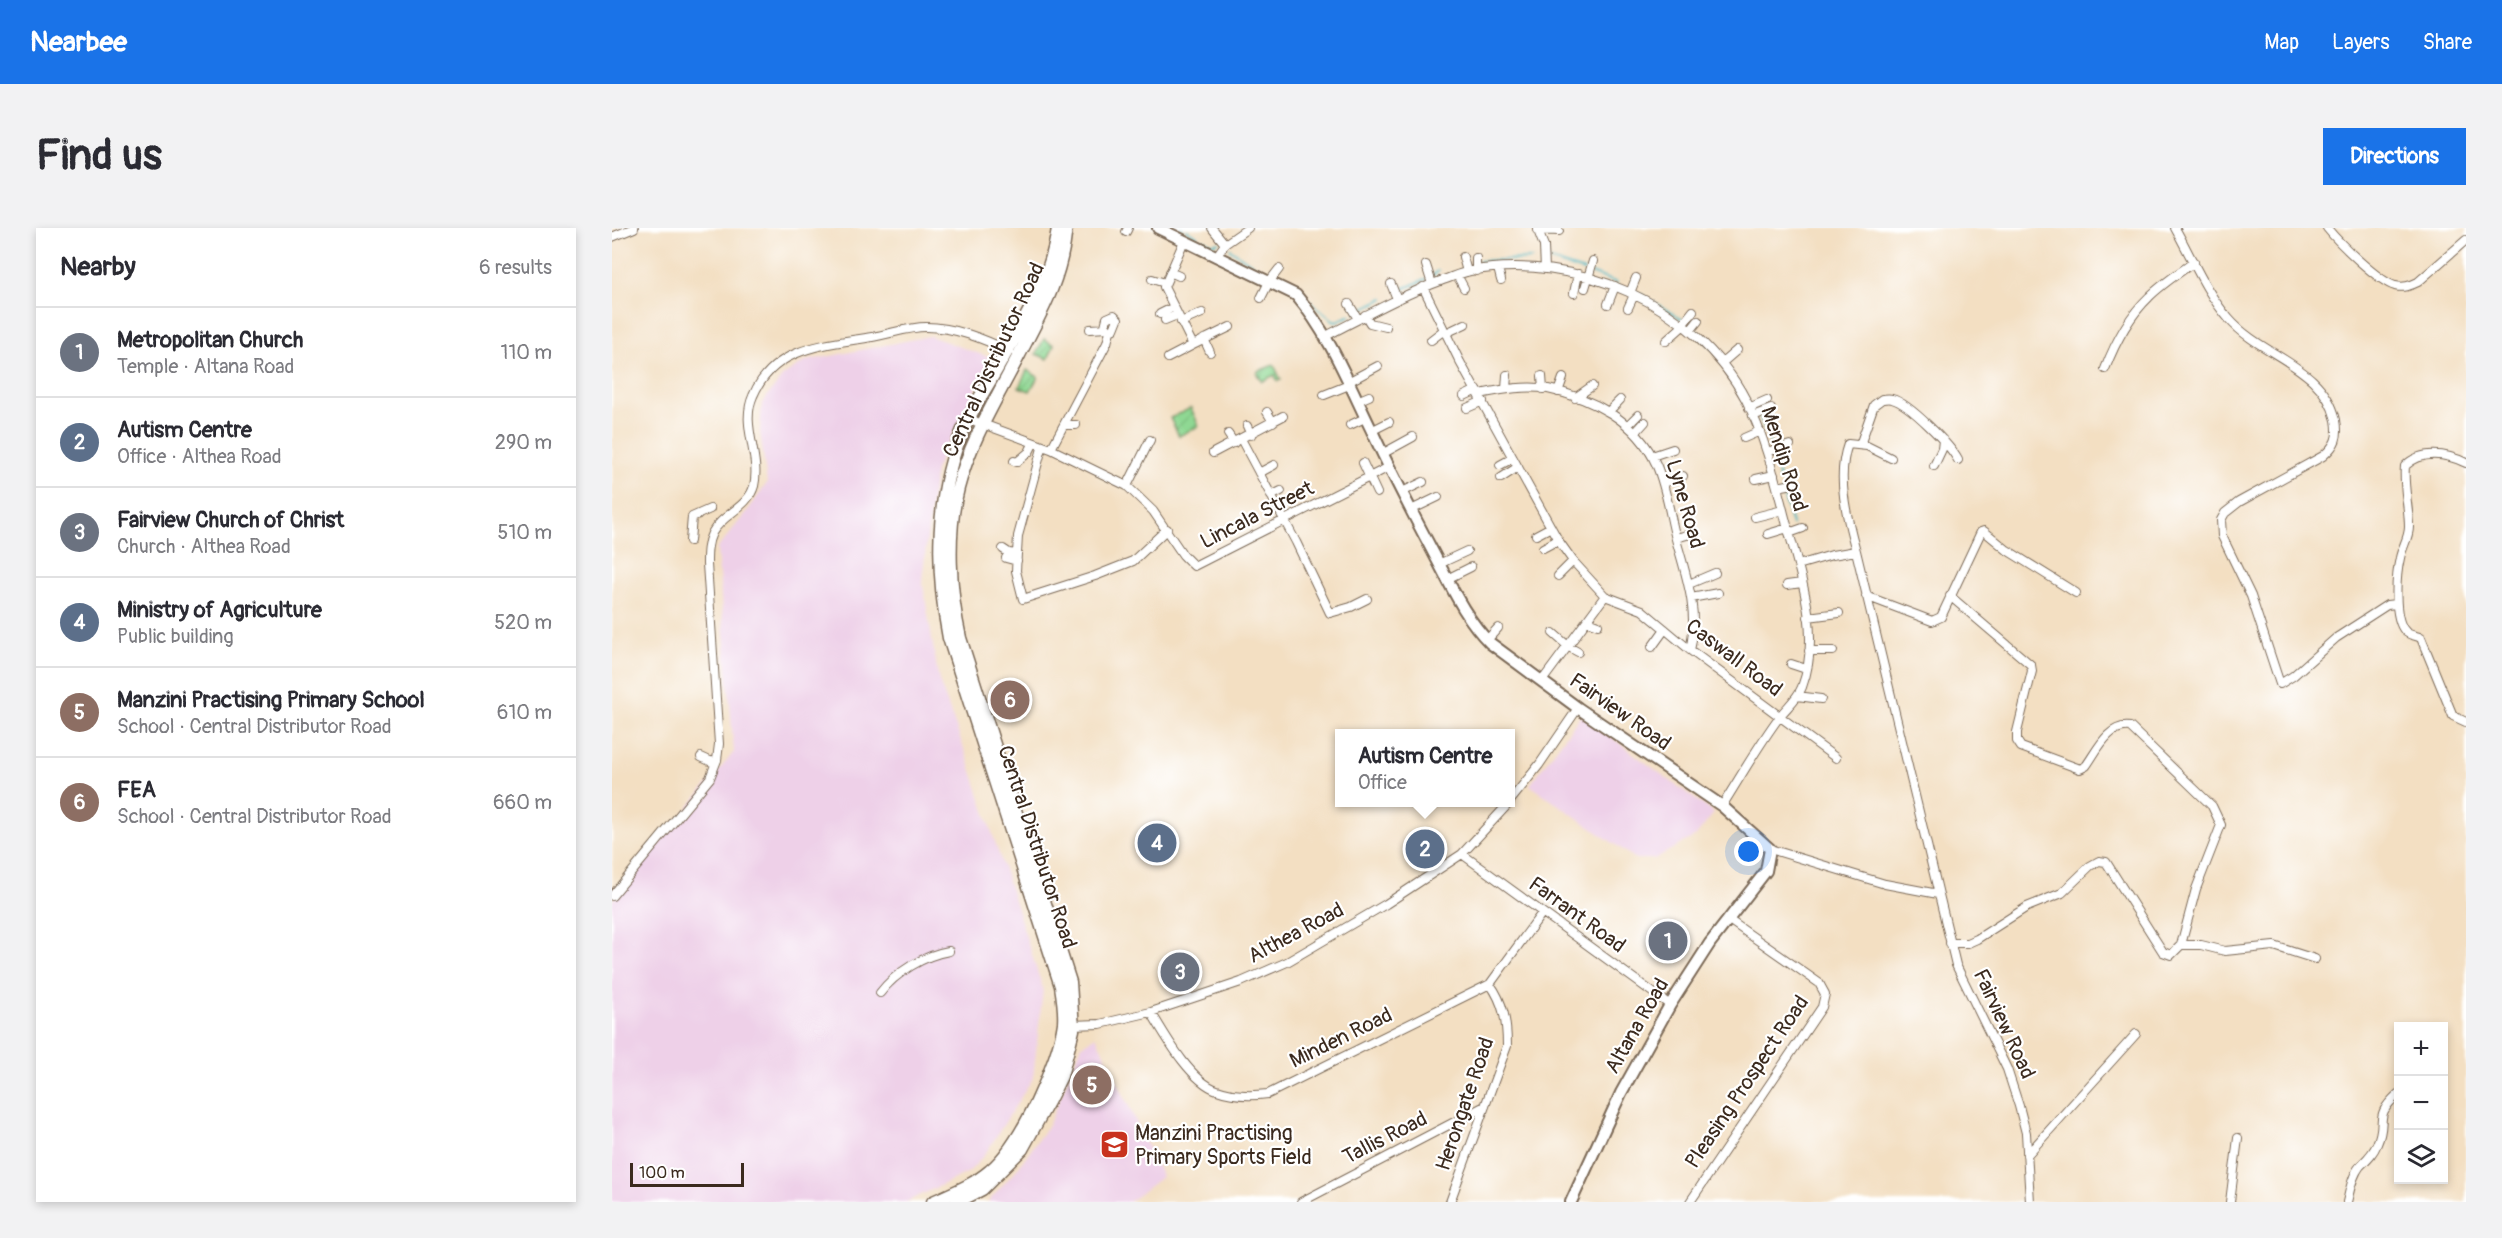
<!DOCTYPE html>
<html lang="en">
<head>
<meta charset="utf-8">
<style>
	body { margin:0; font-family:Pangolin,sans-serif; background:#f2f2f3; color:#2b2b33 }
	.controls { position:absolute; right:18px; bottom:18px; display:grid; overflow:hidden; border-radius:0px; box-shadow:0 3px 9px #0003 }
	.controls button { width:54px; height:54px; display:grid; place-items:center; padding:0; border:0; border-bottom:2px solid #e1e1e2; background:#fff; color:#2b2b33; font:30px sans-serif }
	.scale { position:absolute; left:18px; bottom:15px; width:114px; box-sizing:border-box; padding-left:6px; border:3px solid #3b2a1e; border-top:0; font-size:16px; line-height:21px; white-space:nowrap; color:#3b2a1e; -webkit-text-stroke:4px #fff; paint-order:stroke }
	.you { position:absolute; left:1137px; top:624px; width:21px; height:21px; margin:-15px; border:4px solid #fff; border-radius:50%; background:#1a73e8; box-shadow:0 0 0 9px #1a73e833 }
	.badge { display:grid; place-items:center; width:39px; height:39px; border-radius:50%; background:#1a73e8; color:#fff; font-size:20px; font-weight:700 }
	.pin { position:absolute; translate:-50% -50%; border:3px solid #fff; box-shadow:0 2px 6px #0006 }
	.popup { position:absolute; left:723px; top:501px; width:180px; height:78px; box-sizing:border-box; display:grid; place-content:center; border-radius:0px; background:#fff; filter:drop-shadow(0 2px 4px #0005); font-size:20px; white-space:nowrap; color:#7c7c81 }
	.popup b { font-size:22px; color:#2b2b33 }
	.popup::after { content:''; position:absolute; left:50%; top:100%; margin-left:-12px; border:12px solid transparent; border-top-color:#fff }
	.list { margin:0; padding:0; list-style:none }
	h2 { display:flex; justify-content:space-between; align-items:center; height:78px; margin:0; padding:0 24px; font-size:26px }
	h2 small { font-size:20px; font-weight:400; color:#7c7c81 }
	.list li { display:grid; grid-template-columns:39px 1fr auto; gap:18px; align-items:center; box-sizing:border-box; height:90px; padding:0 24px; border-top:2px solid #e1e1e2 }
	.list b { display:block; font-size:22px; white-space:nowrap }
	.list p { margin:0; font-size:20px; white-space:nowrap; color:#7c7c81 }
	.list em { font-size:20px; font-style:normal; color:#7c7c81 }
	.icon { flex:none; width:33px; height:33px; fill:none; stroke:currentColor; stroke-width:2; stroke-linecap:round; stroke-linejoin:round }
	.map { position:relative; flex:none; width:1854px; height:974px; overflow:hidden; border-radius:0px }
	header { display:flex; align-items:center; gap:36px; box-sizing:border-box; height:84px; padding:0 30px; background:#1a73e8; color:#fff }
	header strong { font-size:28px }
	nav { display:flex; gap:33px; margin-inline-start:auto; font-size:21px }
	.intro { display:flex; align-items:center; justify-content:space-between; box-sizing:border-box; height:144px; padding:0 36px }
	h1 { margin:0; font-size:42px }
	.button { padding:15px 27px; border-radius:0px; background:#1a73e8; color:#fff; font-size:21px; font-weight:700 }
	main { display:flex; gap:36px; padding:0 36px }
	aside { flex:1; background:#fff; border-radius:0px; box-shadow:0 3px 9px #0003 }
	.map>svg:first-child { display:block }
</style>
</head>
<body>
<header>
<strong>Nearbee</strong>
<nav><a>Map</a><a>Layers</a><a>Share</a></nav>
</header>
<div class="intro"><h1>Find us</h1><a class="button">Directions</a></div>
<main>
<aside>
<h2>Nearby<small>6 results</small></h2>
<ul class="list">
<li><span class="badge" style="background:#6b7280">1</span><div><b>Metropolitan Church</b><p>Temple · Altana Road</p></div><em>110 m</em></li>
<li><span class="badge" style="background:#5c6f8a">2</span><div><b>Autism Centre</b><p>Office · Althea Road</p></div><em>290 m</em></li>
<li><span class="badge" style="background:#6b7280">3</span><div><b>Fairview Church of Christ</b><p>Church · Althea Road</p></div><em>510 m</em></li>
<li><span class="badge" style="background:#5c6f8a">4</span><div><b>Ministry of Agriculture</b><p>Public building</p></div><em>520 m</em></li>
<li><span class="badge" style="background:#8d6e63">5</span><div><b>Manzini Practising Primary School</b><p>School · Central Distributor Road</p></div><em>610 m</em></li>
<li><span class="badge" style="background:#8d6e63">6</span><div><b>FEA</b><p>School · Central Distributor Road</p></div><em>660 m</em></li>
</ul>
</aside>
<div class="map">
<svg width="1854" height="974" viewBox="0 0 1854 974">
	<defs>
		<pattern id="garden-furrows" width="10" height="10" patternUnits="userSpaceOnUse" patternTransform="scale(1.5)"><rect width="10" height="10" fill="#8fd893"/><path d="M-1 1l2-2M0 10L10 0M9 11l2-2" fill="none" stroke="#7cba7e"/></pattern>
	</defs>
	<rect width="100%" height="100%" fill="#fff"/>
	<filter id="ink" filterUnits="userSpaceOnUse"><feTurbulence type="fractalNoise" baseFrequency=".0167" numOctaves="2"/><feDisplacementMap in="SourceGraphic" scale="12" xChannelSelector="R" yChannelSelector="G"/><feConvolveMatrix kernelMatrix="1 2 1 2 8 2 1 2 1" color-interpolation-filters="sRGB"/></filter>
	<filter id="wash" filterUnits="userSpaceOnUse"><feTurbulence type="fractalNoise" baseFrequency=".008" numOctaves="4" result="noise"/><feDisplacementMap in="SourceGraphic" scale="24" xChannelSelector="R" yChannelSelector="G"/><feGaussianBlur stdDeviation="1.35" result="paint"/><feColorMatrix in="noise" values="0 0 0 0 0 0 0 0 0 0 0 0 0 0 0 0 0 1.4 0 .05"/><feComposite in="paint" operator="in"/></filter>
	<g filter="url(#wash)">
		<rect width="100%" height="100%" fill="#f3dfc2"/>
		<path fill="#eed0e8" d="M318,108l61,22 -56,112 -13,110 17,101 31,84 73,224 -10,89 -48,76 -16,18 -63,30h-294v-301l122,-149 -17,-203 32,-40 18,-26 -7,-52 2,-28 21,-27 23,-15z
			M969,487l133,98 -18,23 -42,23h-18l-106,-74z
			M484,808l66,141 -33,25h-141l29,-33 32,-45 33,-79z"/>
		<path fill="url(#garden-furrows)" stroke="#658158" stroke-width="1.5" d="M432,111l10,6 -6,14 -12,-5z
			M662,137l7,15 -4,1 -2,-6 -13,6 -5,-7 1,-3z
			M415,142l11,7 -8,14 -11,-4z
			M579,180l8,18 -20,10 -9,-18z"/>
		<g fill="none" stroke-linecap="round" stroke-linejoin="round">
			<path stroke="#47b5c1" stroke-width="2" d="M569,0l1,1
				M574,2l11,6
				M590,11l10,5 7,-2
				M618,21l38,26
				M937,32l35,11
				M866,33l54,-2
				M979,45l26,10
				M820,48l6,-5
				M662,50l16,9
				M786,63l28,-12
				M1028,66l42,25
				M690,67l31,25 4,1 14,-6
				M744,84l28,-14
				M1082,101l29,30
				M1148,189l10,26
				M1162,231l6,23
				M1170,262l10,35
				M1192,343l2,12"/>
		</g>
	</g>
	<g filter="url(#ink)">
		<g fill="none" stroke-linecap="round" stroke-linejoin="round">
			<defs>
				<path id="minor" d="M600,0l13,16
					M925,0l7,18 1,23
					M1563,0c17,30 31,65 54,91 33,38 94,46 107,101 3,17 0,25 -13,36l-84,46 -14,11 -4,7 1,16 29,60 29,88 13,-8 43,-38 51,-33 9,-1
					M1715,0c12,15 51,53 68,58 9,2 15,0 23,-4l48,-42
					M925,2l22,1
					M514,4l2,-4
					M0,9l22,-9
					M572,13l-20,46 29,58 37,-18
					M604,29l9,-13 23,-16
					M851,29l4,15
					M864,30v13
					M814,37l6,19
					M886,40l3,12
					M558,44l9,4
					M845,47l7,13
					M540,51l13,4
					M779,56l6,15
					M811,59l37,75 98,178 15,21 32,35 37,14 48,40 146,108
					M973,60l8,-27
					M962,65l4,-19
					M1018,65l6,-15
					M649,70l8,-16 10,-13
					M737,76l9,15
					M996,76l7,-18
					M1016,80l6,-13
					M548,86l14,-7
					M502,87l4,4 -4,10 -4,2 -5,-5 2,-8z
					M753,87l5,8 16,4
					M553,92l12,-5
					M569,94l21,-9
					M1071,96l10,-13
					M478,101l17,-1
					M1078,103l8,-10
					M834,105l19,-9
					M714,108c39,-20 76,-41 117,-56 9,-3 18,-7 27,-9 106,-19 225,32 276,129 18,35 28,75 38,114 14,54 39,117 18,173 -4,11 -15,20 -22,29 -21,28 -39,60 -58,90
					M592,111l6,13
					M819,112l13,-10
					M1054,113l18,-16
					M556,130l25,-13
					M1110,135l15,-13
					M1493,141c10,-26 24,-53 44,-72 13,-13 30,-24 45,-35
					M930,148l1,13
					M736,154l30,-16
					M894,161l1,-14
					M946,164l5,-14
					M868,166c21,-4 45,-9 68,-5 44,9 89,32 108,75 11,25 14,53 21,79 10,35 22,71 13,107
					M712,167l25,-10
					M852,168l13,-6
					M963,170l17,-12
					M745,173l12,-5
					M855,180l16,-7
					M1137,180l18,-8
					M997,183l11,-11
					M655,184l6,10
					M1141,188l18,-7
					M357,191l82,30 76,37 26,25 30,44 11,11 195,-99
					M452,197h12
					M738,197l15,-7
					M1016,197l10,-10
					M635,198l4,9
					M759,203l18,-9
					M1023,205l10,-11
					M616,206l6,9
					M1132,210l16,-7
					M629,211l55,103 34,71 21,-6 16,-8
					M1248,217l14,-40 8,-6c3,0 7,-1 10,0 17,4 58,46 66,61
					M430,220l-24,88 -2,35 7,28 72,-23 38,-15 34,-32
					M439,221l56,-106 3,-12
					M1155,224l23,-7
					M601,225l70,-37
					M770,226l31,-17
					M1040,228l21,-7
					M402,233l3,1 12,-10 4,-8
					M751,235l14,30
					M1854,235c-20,-10 -45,-13 -61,3 -2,21 4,40 4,61 0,11 -7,20 -9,31 -4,17 -7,60 5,73 4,5 11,4 16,7l32,78 13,6
					M888,237l13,-7
					M1322,238l8,-17 1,-9
					M647,245l15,-8
					M889,250l17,-11
					M1144,251l18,-4
					M1051,255l20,-7
					M515,258l23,-46
					M1165,259l16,-3
					M790,264l21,-10
					M659,268l10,-5
					M799,282l27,-13
					M1143,289l28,-7
					M1177,305l14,-5
					M1156,306l20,-6
					M924,307l15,-8
					M1064,310l18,-5
					M78,313l2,-24 18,-8
					M931,320l15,-8
					M391,321l6,4 8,1
					M1244,323c-9,-33 -20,-74 -8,-107l19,2 24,12
					M394,330l11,3
					M827,336l28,-13
					M1186,337l34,-10 24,-4 100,414 51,104 12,37 7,27 4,69
					M946,348l15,-15
					M835,351l24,-12
					M1077,356l26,-11
					M1175,357l15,-2
					M1254,368l66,25 9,-4 40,-85 3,-1 23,19 69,43
					M1079,370l27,-5
					M1196,389l31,-4
					M975,393l11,4
					M941,405l16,14 9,5
					M875,412l11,-12
					M1040,419l13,-18
					M1197,423h24
					M1179,436l15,5
					M930,453l63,-85
					M1185,468l24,3
					M89,529l11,5 5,-2
					M898,573l29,-36 39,-57
					M1158,621l115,35 53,10
					M850,626l208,151
					M0,668l98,-118 7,-18 2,-16 -12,-180c0,-10 0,-21 5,-31 10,-19 36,-25 42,-47 7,-30 -14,-61 -1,-90 21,-50 72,-51 119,-59 18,-3 37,-10 54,-10 29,0 58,12 83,24
					M1338,715h18l9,-4 50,-32 35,-14 28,-27 9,-5 7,1 57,90 8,3 10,-10 15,-56 25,-64 -9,-19 -82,-79c-22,-3 -33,24 -44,39l-6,3 -59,-22 -4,-6v-9l15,-61 -1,-6 -81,-69
					M1569,717h20l24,6 49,-5 41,13
					M268,765c15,-20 44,-38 69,-42
					M539,784c14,23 39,69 66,78 16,6 34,6 51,4l222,-110 52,-71
					M459,797l29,-1 51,-12 90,-30 46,-20 99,-58 76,-50 48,-52
					M1415,927l109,-121
					M689,974l184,-96
					M838,974l57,-156c0,-23 -3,-43 -17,-62
					M1078,974l132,-195 3,-13 -6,-11 -90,-63
					M1618,974l8,-64
					M1735,974c3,-12 5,-26 13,-36 7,-7 13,-12 17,-22 11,-25 -5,-26 21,-50"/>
				<path id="secondary" d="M546,0l138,67c34,40 53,89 76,136 19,42 41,83 62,123 17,32 31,64 56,89l88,65 144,98 48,43 -4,22 -56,72 -40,62 -49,88 -50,109"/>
				<path id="trunk" d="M321,974c20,-9 41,-17 57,-31 31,-25 69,-109 74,-148 1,-12 -1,-25 -3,-37l-112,-348c-13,-67 -14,-144 14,-208 11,-25 27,-48 40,-72 24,-42 49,-82 55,-130
					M345,974l25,-13 40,-40 27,-49 12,-24 12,-46 -3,-48 -110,-344c-10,-44 -14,-105 -2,-150 12,-47 39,-90 61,-133 23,-44 42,-76 47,-127"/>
			</defs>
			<use href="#minor" stroke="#7b6957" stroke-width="10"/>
			<use href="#secondary" stroke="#7b6957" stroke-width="14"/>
			<use href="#trunk" stroke="#7b6957" stroke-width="15"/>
			<use href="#minor" stroke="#fff" stroke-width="8"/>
			<use href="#secondary" stroke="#fff" stroke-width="10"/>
			<use href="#trunk" stroke="#fff" stroke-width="12"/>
		</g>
	</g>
	<defs>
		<symbol id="school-square" viewBox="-11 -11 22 22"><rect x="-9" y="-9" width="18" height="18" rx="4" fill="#c8321e" stroke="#fff"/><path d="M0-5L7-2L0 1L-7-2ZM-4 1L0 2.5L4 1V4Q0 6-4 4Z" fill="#fff"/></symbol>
	</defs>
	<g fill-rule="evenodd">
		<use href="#school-square" x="486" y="900" width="33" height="33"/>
	</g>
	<g text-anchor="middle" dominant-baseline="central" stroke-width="4.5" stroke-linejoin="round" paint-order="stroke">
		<g font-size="21" fill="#3b2a1e" stroke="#fff">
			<text transform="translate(382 132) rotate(-65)">Central Distributor Road</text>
			<text transform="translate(1172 231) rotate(72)">Mendip Road</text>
			<text transform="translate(1073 276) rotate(74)">Lyne Road</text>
			<text transform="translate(645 287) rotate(-27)">Lincala Street</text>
			<text transform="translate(1122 430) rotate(37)">Caswall Road</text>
			<text transform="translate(1008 484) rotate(35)">Fairview Road</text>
			<text transform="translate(425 619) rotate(72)">Central Distributor Road</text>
			<text transform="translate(965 687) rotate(36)">Farrant Road</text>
			<text transform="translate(684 705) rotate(-28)">Althea Road</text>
			<text transform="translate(1392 796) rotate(65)">Fairview Road</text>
			<text transform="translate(1025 798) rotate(-60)">Altana Road</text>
			<text transform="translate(729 810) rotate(-26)">Minden Road</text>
			<text transform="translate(1135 854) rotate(-56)">Pleasing Prospect Road</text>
			<text transform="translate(853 876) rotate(-71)">Herongate Road</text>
			<text transform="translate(773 910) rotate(-27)">Tallis Road</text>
		</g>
		<g font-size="21" fill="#3b2a1e" stroke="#fff" text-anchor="start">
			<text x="523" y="905">Manzini Practising<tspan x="523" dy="24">Primary Sports Field</tspan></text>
		</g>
	</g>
</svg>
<div class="controls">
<button>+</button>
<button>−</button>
<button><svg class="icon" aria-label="layers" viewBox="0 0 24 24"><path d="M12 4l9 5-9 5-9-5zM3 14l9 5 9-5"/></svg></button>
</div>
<div class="scale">100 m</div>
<div class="you"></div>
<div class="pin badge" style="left:1056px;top:713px;background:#6b7280">1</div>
<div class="pin badge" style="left:813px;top:621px;background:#5c6f8a">2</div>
<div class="popup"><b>Autism Centre</b>Office</div>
<div class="pin badge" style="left:568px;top:744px;background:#6b7280">3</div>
<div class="pin badge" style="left:545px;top:615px;background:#5c6f8a">4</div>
<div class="pin badge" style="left:480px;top:857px;background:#8d6e63">5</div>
<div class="pin badge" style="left:398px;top:472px;background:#8d6e63">6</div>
</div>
</main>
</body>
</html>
